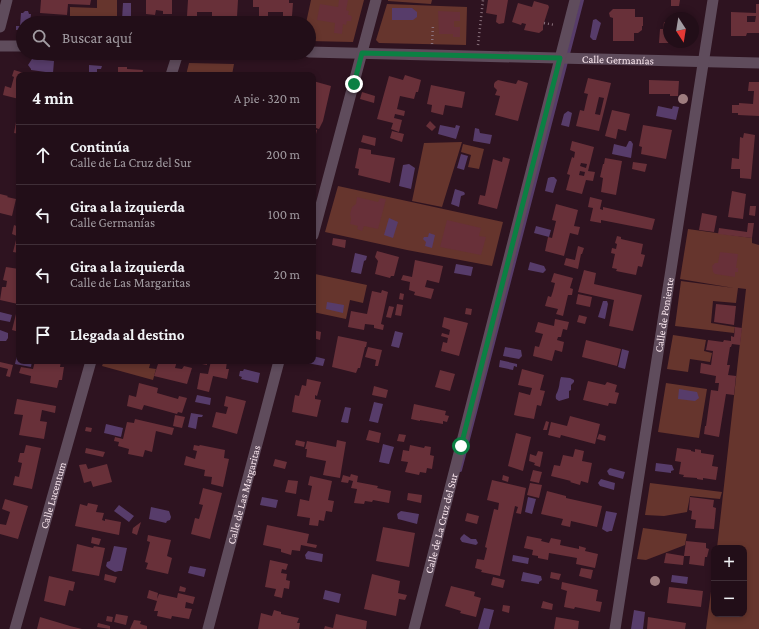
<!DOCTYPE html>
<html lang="es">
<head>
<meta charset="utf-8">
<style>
	body { margin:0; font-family:"Crimson Pro",serif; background:#2e1c25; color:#f1f3f6 }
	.controls { position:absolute; right:12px; bottom:12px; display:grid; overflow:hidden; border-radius:8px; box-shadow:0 2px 6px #0003 }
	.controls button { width:36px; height:36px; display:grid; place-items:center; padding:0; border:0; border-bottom:1px solid #3f2e37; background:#220e18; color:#f1f3f6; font:20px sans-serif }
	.compass { position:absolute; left:663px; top:12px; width:36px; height:36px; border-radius:50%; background:#220e18; box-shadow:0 2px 6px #0003; rotate:168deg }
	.stop { position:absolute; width:12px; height:12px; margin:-9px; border:3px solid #0b8043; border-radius:50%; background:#fff }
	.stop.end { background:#0b8043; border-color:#fff; box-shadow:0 1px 4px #0008 }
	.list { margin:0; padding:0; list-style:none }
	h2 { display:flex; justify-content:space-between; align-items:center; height:52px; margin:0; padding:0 16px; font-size:17px }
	h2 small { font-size:13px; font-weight:400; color:#a29ca2 }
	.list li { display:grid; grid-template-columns:26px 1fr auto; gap:12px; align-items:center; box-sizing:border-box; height:60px; padding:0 16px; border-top:1px solid #3f2e37 }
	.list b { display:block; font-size:15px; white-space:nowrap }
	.list p { margin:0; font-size:13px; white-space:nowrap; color:#a29ca2 }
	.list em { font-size:13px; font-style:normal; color:#a29ca2 }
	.icon { flex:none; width:22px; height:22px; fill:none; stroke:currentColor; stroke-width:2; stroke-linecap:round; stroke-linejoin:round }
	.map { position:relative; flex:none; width:759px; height:629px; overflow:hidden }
	.search { position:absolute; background:#220e18; box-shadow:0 2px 6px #0003; left:16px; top:16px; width:300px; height:44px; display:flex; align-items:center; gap:10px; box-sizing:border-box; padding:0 14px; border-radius:22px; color:#a29ca2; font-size:15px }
	.panel { position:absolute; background:#220e18; box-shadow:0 2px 6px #0003; left:16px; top:72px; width:300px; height:292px; border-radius:8px }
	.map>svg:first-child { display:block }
</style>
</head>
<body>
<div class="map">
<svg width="759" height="629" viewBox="0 0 759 629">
	<rect width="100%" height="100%" fill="#2e1320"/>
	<path fill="#66352d" d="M97,0h20v23h-82v-6h35v-10l27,1z
		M311,0h53l-11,42 -44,-1v-18h-3z
		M388,0h44l-1,4 -43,-3z
		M387,4l80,3 -1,38 -87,-2 -3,-3z
		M189,63l45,1 -2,11h-46z
		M462,142l-20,65 -30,-6 12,-58z
		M463,144l21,5 -5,20 -11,-2 3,-12 -10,-3z
		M338,186l165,36 -11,44 -85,-16 -82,-18z
		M688,229l64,9v5l7,2v384h-53l8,-60v45h30v-66h-27l29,-259 -8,-1 -2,15 -23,-2 -2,22 24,4 -1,6 -59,-7 6,-45 53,7 -54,-9z
		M315,274l52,11 -4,18 -13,-3 -4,19 -33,-7v-28z
		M673,335l33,5 -2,11 8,2 -2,9 -20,-3 -2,13 -21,-3z
		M104,361h47l-2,7 7,1 -3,11 -51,-14z
		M666,383l41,6 -8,49 -41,-6z
		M650,483l72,9 -2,7 -30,-3 -3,16 -23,4 -19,-1z
		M643,528l44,6 -2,11 -39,15 -9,-1z"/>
	<path fill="#573c6a" d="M123,3h8v17h-9z
		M392,8h20l5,4v5l-4,3h-21z
		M25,11h3l1,3h2l-1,9h-7v7h-7v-4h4l1,-13h2z
		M596,19l5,4 -5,17h-3l-3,-3 3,-17z
		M32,59l22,2 -1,12 -22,-3v-1l-3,-4z
		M89,65l13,1 -1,3h-4v6h-8z
		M658,106l14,3 1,-3 6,1 -3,13 -20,-4z
		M568,111l4,2 -3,14 -8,-2 3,-11z
		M440,125l15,3 1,-3 4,1 -4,13 -18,-5z
		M475,128l4,1 1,4 12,2 -2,9 -17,-3z
		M629,141h2l2,3 -2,14 -19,-4 2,-10 12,3z
		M461,154l7,2 -4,14 -7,-2z
		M409,164l6,4 -4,21 -12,-3 4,-21z
		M551,177h3l3,3 -4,13 -8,-2 3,-13z
		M455,189l9,3 1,2 -1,1 -3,1 -2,11 -8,-3z
		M389,218l9,4 -5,16 -9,-3z
		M536,226l15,4 -2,7 -15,-4z
		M429,233l6,2 -3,13 -7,-2 1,-4 -3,-3 1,-2h4z
		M355,253l12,3 -1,4 -2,1 -3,13 -10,-2z
		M530,262l14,4 2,4 -3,3 -15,-3z
		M456,264l17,3 -2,9 -17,-3z
		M603,301h4l1,3 -3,15 -7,-2z
		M327,302l17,3 -1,8 -17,-4z
		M0,312l12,3 -2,7 -10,-2z
		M0,330l8,3v5l-2,3h-6z
		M395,331l8,2 -4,15 -8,-2z
		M505,347l16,3 1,6 -3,3 -16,-3z
		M622,349l7,2 -4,18 -7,-2z
		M19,354v7h13l-1,6 -16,-3 2,-9z
		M313,356l12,3 -2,7 -16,-3 1,-2h5z
		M500,360l17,4v3l-3,-1 -1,4 -14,-3z
		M244,369l16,4 -2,10 -17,-4 1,-2 -3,-1 1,-5h3z
		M561,377l9,1 4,2v2l-3,3v5l-2,1v7l-10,3 -3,-2c-1,-5 1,-5 2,-9 2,-5 1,-8 3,-13z
		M679,389l18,3 2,6 -4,3 -17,-2z
		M197,395l14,3 -1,7 -15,-3z
		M374,402l9,2 -5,19 -9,-2z
		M345,407l6,1 -3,15 -7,-1z
		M191,413l12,2 -1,2h-4l-2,12 -8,-2z
		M106,424l17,4 -2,9 -17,-4z
		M383,444l11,3 -5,17 -10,-2z
		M656,463l16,2 2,5 -3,1v2l-16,-2z
		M610,468l15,4 -2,7 -14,-4 -2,-4z
		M601,479l14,4 -1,7 -14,-4 -2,-3z
		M262,497l16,3 -2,8 -16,-3z
		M528,497l8,2 -4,15 -7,-2z
		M119,505l15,11 -5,6 -15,-11z
		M151,507l18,4 2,6 -1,3 -3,1 -1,2 -17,-4z
		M401,511l18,3 -2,10 -19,-5 -1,-5z
		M606,511l11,2 -5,18h-2l-3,1 -5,-3z
		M464,534l7,5h5l2,4 -2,2 -14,-3 -2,-3 1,-2z
		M114,546l13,2 -5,23h-3l-4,1c-3,-2 -7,-3 -9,-6l1,-4 3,-1z
		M308,551l15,3 -1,8 -16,-3 -1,-4z
		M513,555l16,3 -1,6 -16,-3z
		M190,566l16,3 -2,8 -16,-4z
		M523,572l18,4 1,4 -3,2v2l-18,-3z
		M672,575l16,2 -1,7 -16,-2z
		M325,590l16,4 -2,9 -16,-4z
		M484,608l10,2 -5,19h-11z
		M634,610l11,2 -2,17h-12z"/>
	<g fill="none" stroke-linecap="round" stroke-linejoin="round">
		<path stroke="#573c6a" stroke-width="4" d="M460,470l122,-470"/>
	</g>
	<path fill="#683039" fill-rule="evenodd" d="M41,0h50l-1,5 -22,-1 -1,11 -27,-2z
		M146,0h26v14h-9v-3l-7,-1 -1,5 -9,-1z
		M188,0h50l-1,17 -25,-1v-4h-15v4h-10z
		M253,0h36v3h4l-1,13h-9v-4h-15v4h-9v-9h-6z
		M339,0h9l-2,10 3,1 -1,4h2l2,2 -1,4h-4l-1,4 -3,-1 -1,10 -8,-1 1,-10 -18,-3 3,-16 18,3z
		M488,0h20l-4,23 -5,1 -3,-2 1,-7 -11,-2z
		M671,0h9l-1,6h-8z
		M534,1l14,4 1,2 -6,19v4l-4,3 -15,-3 2,-6 -4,-1 -1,2 -9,-3 6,-19 14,4z
		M756,4h3v29h-12l-1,3h-15v-24l25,1zM747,16h9l-1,6h-8z
		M613,9h22v8h8v9h-1v4l-4,3h-4v8h-21v-23l-3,-1 -1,-4z
		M438,11l22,1v9h-6v6h6v10h-7v-3h-14z
		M664,22h5v21h-10l1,-14h3z
		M118,67h9v2l16,1 -1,5h-33v-3h9z
		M14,70l10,3 -1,2h-4v24l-16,-4 2,-9 6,2 3,-11 -2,-1z
		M288,72l9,3h-10z
		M405,75l16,5 -3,12h-2l-2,7 -14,-3 -3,13 8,2 -1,5 -9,-2 -1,4 8,2 -3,12 -8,-3 2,-6 -16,-4 12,-43 14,4z
		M588,78l23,5 -12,48 -23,-5 4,-16 4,1 2,-9 2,-8 -4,-1zM599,97l5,1 -4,17 -5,-1z
		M498,80l18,4 2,-4 10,3 -10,38 -23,-6 5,-19 -5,-1 2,-5 -3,-3v-3l1,-2z
		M649,80l30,1 -1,15h-8v-2h-21z
		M313,81l18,5 -8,35 -4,8 -6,-2z
		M749,82h10v34l-21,-1v-2h-6v-8h7v-2l14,1 1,-13h-6z
		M431,85l34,7 -3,16 -17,-3 -2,10 -12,-3 1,-7 -5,-1z
		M362,92l13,4 -1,7 -14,-4z
		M612,110l18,4 -4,17 -8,-2 -2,10 -11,-3z
		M430,121l6,6 -4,4 -6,-5z
		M16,122h3v12l-5,-1z
		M643,125l29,5 -6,29 -25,-5 1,-7 -3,-1z
		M313,129l4,1 -2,8h-2z
		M392,131l12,3 -2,8 -12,-4z
		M744,133l11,2 -4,44 -11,-1v-9h-9l1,-11 7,1 1,-22 3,1z
		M363,135l13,3 -1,8 -14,-4z
		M572,141l22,6 -6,24 7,1 -2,9 -7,-1 -4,14 -16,-4 4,-15 -3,-1 5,-17 2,1 1,-6 -5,-2zM581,163l6,1 -1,4 -6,-2zM580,171l5,1 -1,4 -5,-1z
		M359,148l12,2v4l24,4 -5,25 -32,-8 1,-6 -4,-1z
		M503,157l7,2 -13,50 -19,-5 2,-9 5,1 8,-37 9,3z
		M605,158l17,3 -6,34 -15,-3 2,-14 -3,-1 3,-13h1z
		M633,162l14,2 -2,8 -13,-3z
		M732,191l14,3 -3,25 -15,-2z
		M0,194l8,2 -1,1 9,2 -4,17 -12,-3z
		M357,197l21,5 2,-4 6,1 -8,30 -14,-3 -2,5 -5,-2 1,-3 -8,-2 1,-5 -1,-5 2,-7 4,-3z
		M590,197l12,3 -2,9 3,1v-3l52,12 -3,11 -51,-10v3l-11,-2 3,-13 -5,-1z
		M556,204l22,6 -4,16 6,1 -2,8 -8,-2 -6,23 -19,-5 3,-14 4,1 4,-17 -4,-1z
		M750,206h6l-1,10 -6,-1z
		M702,213l15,3 -3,16 -15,-2z
		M447,220l34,8 -2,8 7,1 -5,18 -41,-8z
		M748,223h6l-2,15 -34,-4 1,-6 28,4z
		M14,225l5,2v26l-6,-1 4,-16 -5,-2z
		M617,236l4,1v2l22,5 -2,10 4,1 -3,12 -4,-1 -2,9 -20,-4 1,-2 -5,-1 3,-14 -4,-1 1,-5 4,1 1,-5 -2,-1z
		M333,238l13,2 -1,8 -13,-3z
		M578,246l6,2 -2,6h-1l-3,15 -14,-4 2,-7 9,2z
		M377,251l22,6 -5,19h-3l-1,2 -15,-4 3,-13 -3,-4z
		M720,252l18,2 -2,14h2v4h-3v5l-20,-3 -2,-2 -1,-6 3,-3h3z
		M415,260l28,6 -4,17 -12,-3 -2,7 9,2 -3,10 -17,-4 1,-3 -6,-2 1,-8 -9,-2 2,-5 9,2z
		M6,267l13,2 -1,35 -18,-4 2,-13h4l1,-6 -4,-1z
		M584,270l12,3 -2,11 48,11 -9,36 -24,-5 5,-26 -36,-8z
		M554,273l19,5 -3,10 3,1 -1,6h-4l-5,21 -7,-2 2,-5 -13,-3 3,-10 3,1 2,-6 2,-8 -4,-1z
		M382,290l6,2 -7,32 3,1 -1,5 -9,-2v-3l-9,-1 -1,6 -16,-3 3,-16 16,3 5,-23 9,2z
		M400,293l4,1 -1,6 -4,-1z
		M578,294l14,3 -2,10 -14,-3z
		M397,304l6,1 -2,11 -6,-1z
		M716,304l20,2 -2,19 -20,-3z
		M389,306l5,1 -3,11 -5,-1z
		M466,308l6,1 -1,6 -6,-1z
		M17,310l2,1v21l-7,-2z
		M579,315l8,2 -2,7 -8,-2z
		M444,317l24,6 -9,33 -18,-5 2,-9 4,1 1,-5 -7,-2 1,-3 7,2 1,-5 -8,-3z
		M555,319l14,3 -2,8 -4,-1 -2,8h-3l-1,3 7,2 -2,10 -7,-2 -3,11 -19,-5 2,-10 4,1 4,-13 -8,-2 3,-10 16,4z
		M735,327l7,1 -2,17 -8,-1 -1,3h-1l-3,18h3l-2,10 8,1 -2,19 -8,-1 -7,43 -15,-3 1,-8h1l5,-36 7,1 1,-8h-4l1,-7 -16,-3 1,-10 10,2 2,-14 -7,-1 2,-10 15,2 1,-2 7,1v-5l3,1z
		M313,330l8,2 -1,8 -7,-2z
		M338,336l29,6 -1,5h-1l-5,21h-2l-2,5 -24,-6z
		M586,340l35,9 -4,17 -35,-9z
		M368,347l14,3 -4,16h-3l1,-6 -11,-3z
		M35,361h26l-1,6h4l-2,13h-3l-2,8 -27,-5 1,-7 -12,-3 2,-6 12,2z
		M154,361h23l-2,7 7,1 2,-3 8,2 -5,16 -33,-8 4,-12 -4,-1z
		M202,361h5v4l-5,-1z
		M211,361h16l-1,8h3l-2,10 -14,-3 -4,16 -12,-3 3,-16 8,1z
		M0,362l13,3 -3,12 -4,-1 2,-7 -8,-2z
		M522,369l22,6 -4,15 5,1 -4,15 -4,-1 -3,14 -16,-3 -4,-1 5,-23 11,3 2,-7 -14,-3z
		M440,370l15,4 -5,17 -15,-4z
		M307,379l14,3 -4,14 -2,-1v4l6,1 -4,17 -25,-5 3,-17 4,1 3,-11 4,1z
		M588,381l17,4 2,-3 10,3 -2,7 4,1 -3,11 -7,-1 -1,3 -25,-6z
		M139,383l19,5 -1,5 21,6 1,-3 8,2 -5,15 -4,-1 -1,2 -33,-9 -2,5 -15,-4 2,-11 7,2z
		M374,386l14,4 -2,8 -14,-3z
		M226,396l20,5 -9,33 -25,-7 4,-15 10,2 2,-7 -4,-1z
		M17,399l39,7 -1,7 -13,-3 -2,11 7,1 -3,17 -25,-4 4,-20 -9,-1z
		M414,404l32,7 -1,4 4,1 -2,6 -4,-1v3l-23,-4v1l-9,-2z
		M175,415l10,2 -3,11 -9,-2z
		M570,416l30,8 -5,20 -34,-9 -1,3 -12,-3 3,-13 16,4z
		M135,419l39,9 -2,7 -16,-4 -4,21 -7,-2 -2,7 -15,-3 1,-5 -11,-3 1,-4 -5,-1 1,-4 8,2 4,-17 7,1z
		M546,421l3,1 -2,8h-4z
		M86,427l6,1 -1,4 -6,-1z
		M369,430l12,3 -2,10 -13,-3z
		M516,433l15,4 -8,34 -15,-5z
		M399,434l7,1 -2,7 -7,-1z
		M599,434l7,2 -1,5 -8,-2z
		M296,440l9,2 -1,5 -9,-2z
		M337,440l9,2 -6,36 -17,-3 3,-14 -20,-4 1,-8h-2l2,-8 29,6z
		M26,445l15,3 -9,41 -19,-4 2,-9 4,1 3,-14 -4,-1 2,-9h4z
		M194,445l5,1 1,-1 25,5 -1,8 5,1 -6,28 -12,-3 1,-7 -8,-1 1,-6 -21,-5 2,-9 9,3 2,-8 -4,-1z
		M410,445l14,3 1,-2 6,1 -1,8 4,1 -2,13 -5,-1 -1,5 -6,-1 -1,3 -14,-3 3,-10 -7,-1 2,-11 6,1z
		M86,448l19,4 -2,5 -18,-4z
		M677,448l14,2v1l4,1v-3l6,1v3l13,2 -2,11 6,1 -2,13 -13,-2v2l-6,-1v-1l-14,-1 1,-2 -5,-1 2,-12 -6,-1z
		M575,449l9,2 -2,10 10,2 -4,20 -7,-2 -1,4 -10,-3 1,-1 -20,-5 3,-11 6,1 3,-11 10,2z
		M538,451l5,1 -3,15 -6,-2 1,-2 -6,-2 1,-7 6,2z
		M275,459l12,3 -2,7 -12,-3z
		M86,464l2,5 19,-5 5,18 -19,5 -2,-6 -7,2 -5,-18z
		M533,470l9,2 -3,11 -9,-2z
		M351,474l7,2 -1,6 21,4 -1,2 14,3 -2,12 -16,-3 -1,2 -7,-1 -1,3 -10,-1 3,-14 -6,-1 2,-7 -4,-1 -1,3 -7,-1 2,-7 7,2z
		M503,475l6,2 -1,5 -6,-2z
		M310,476l22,5 -4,19 6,1 -2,11 -6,-1 -2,10 -5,-1 -1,6 -9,-1 1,-7 -13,-2 3,-17 9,2 3,-15 -4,-1z
		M288,480l10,1 -2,13 -11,-2z
		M492,480l34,8 -5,26 -5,-1 2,-6 -3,-1 -15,70 -19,-4 1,-2 -7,-2 2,-9 7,1 3,-12 -2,-1 9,-38 4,1 1,-7 -12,-3z
		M530,483l12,2 -3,13 -12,-3z
		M203,488l19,5 -12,46 -19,-5 4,-16 4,1 4,-14 -4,-1z
		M547,491l19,5v2l36,8 -5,21 -26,-6 -1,6 -9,-2 2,-6 -22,-5z
		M408,493l14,2 -1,8 -14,-3z
		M690,497l24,3 -1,7 3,1 -2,21 -19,-1 1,-8 -5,-1 1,-8 -3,-1z
		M5,499l23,7 -10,33 -18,-5v-10l6,1 4,-13 -8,-3z
		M88,503l10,2 -2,7 8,1 -2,7 3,1v-2l16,3 -2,13 -44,-9 5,-22 7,2z
		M467,513l12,3 -2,8 -12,-3z
		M141,522l-4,13 -5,-2 1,-5z
		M267,525l42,9 -2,9 10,2 -1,3 -15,-3 -1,6 -8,-1 -1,5 -10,-3v-3l-18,-4z
		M383,527l32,6 -6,34 -33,-6z
		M148,535l23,5 -4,16 5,2 -4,16 -22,-5 2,-6 -3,-1 5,-20 -3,-1z
		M527,536l15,3 -1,2 8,2 2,-5 10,2 -1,5 19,4v-3l7,2 -1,3 13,3 -3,14 -19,-4 1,-6 -28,-5 -1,7 -10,-2v-2l-6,-1 1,-5 -9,-2z
		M92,537l9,2 -2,6 -8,-2z
		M686,541l20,2v5l3,1 -2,8h-2l-1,9 -15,-2 1,-8h-6z
		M77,544l16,4 1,-2 11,2 -6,28 -27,-5z
		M666,553l18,3 -1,9 -19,-2z
		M270,560l18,4 -2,6 -4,-1 -1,4 6,1 -1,6 4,1 -1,8 -5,-1 -2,10 -8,-2 2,-7 -11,-2z
		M581,568l12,2 -2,9 -12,-3z
		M551,572l10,2 -2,6 -9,-2z
		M105,574l12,3 -2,6 -11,-3z
		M372,574l28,7 -2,12 9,2 -2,5 -6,-1 -3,17 -32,-7z
		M49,576l26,6 -2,9 -4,-1 -4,16 -21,-5z
		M493,577l12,3 -2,8 -12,-3z
		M562,582l36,8 -2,11 6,1 -2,10 -25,-5 -1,2 -10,-2 3,-16 -6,-2z
		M180,586l6,2 -1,4 -6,-1z
		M451,586l24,6 -1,4 7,2 -5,19 -16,-4 1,-2 -16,-5z
		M669,587l34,4 -2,16 -34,-4z
		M149,590l9,3 -1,6 2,-5 18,4 1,-5 17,4 -2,7 -7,-2 -1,6 7,1 -3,10 -17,-3 -1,3 -14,-3 1,-5h-4l3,-10 -10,-3z
		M543,601l10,3 -1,6 -11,-2z
		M503,605l7,1 -1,7 -7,-2z
		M274,610l7,2v2l18,4 -2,5h3l-1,6h-41l3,-16 11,3z
		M116,614l12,2 -2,9 -12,-3z
		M336,614l31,7 -1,8h-42l1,-3 8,2z
		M107,616l6,1 -1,5 -6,-1z
		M40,617l30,9 12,3h-45z
		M556,617l23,4 -1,8h-24z
		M648,617l38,6 -1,6h-38z
		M134,620l7,1 -1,3 7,2v3h-17z
		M98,623l12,3v3l-13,-2z"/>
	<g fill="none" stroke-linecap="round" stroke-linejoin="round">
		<path stroke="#8a727d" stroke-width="2.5" stroke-dasharray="1 3" stroke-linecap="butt" d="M544,23l11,2
			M432,44l1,-19
			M478,45l5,-45
			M31,55l132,3 2,1"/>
		<g stroke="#5f4c5c" stroke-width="11">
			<path d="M0,27l7,-27"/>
			<path d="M0,46h23"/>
			<path id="s1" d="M309,52l450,11"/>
			<path d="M171,75l7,-22"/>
			<path d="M313,235l63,-235"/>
			<path id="s2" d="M15,629l76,-268"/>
			<path id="s3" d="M208,629l71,-268"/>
			<path id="s4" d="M414,629l161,-629"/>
			<path id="s5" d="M615,629l98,-629"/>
		</g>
	</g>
	<g fill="#9e7d7f">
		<circle cx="683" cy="99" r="5"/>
		<circle cx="655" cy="581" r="5"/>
	</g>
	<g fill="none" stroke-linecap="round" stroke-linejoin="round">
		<path stroke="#0b8043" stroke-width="5" d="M354,84l8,-31 198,5 -99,388"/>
	</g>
	<g text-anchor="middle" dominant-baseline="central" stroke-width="3" stroke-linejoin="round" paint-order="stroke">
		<g font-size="11" fill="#fae6ee" stroke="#0f0509">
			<text stroke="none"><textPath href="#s1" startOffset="309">Calle Germanías</textPath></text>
			<text stroke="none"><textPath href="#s5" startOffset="318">Calle de Poniente</textPath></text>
			<text stroke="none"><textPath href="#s2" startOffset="139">Calle Lucentum</textPath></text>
			<text stroke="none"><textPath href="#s3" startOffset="139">Calle de Las Margaritas</textPath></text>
			<text stroke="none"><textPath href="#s4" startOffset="109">Calle de La Cruz del Sur</textPath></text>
		</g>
	</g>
</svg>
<div class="controls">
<button>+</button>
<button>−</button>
</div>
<svg class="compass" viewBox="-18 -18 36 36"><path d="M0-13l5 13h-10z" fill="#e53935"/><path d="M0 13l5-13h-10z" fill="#a29ca2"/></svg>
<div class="stop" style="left:461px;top:446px"></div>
<div class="stop end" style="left:354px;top:84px"></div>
<div class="search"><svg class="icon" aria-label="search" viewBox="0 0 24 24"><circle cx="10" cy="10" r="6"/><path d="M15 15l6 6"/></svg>Buscar aquí</div>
<section class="panel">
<h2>4 min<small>A pie · 320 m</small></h2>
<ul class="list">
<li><svg class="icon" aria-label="ahead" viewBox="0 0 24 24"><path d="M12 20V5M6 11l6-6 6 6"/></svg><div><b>Continúa</b><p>Calle de La Cruz del Sur</p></div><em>200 m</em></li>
<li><svg class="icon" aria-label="left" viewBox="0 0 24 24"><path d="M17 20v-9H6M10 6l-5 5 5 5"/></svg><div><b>Gira a la izquierda</b><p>Calle Germanías</p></div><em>100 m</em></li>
<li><svg class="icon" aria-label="left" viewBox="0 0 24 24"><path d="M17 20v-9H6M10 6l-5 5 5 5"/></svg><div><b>Gira a la izquierda</b><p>Calle de Las Margaritas</p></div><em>20 m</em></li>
<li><svg class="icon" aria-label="arrive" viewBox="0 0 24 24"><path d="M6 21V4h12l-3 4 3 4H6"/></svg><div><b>Llegada al destino</b></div></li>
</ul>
</section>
</div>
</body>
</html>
